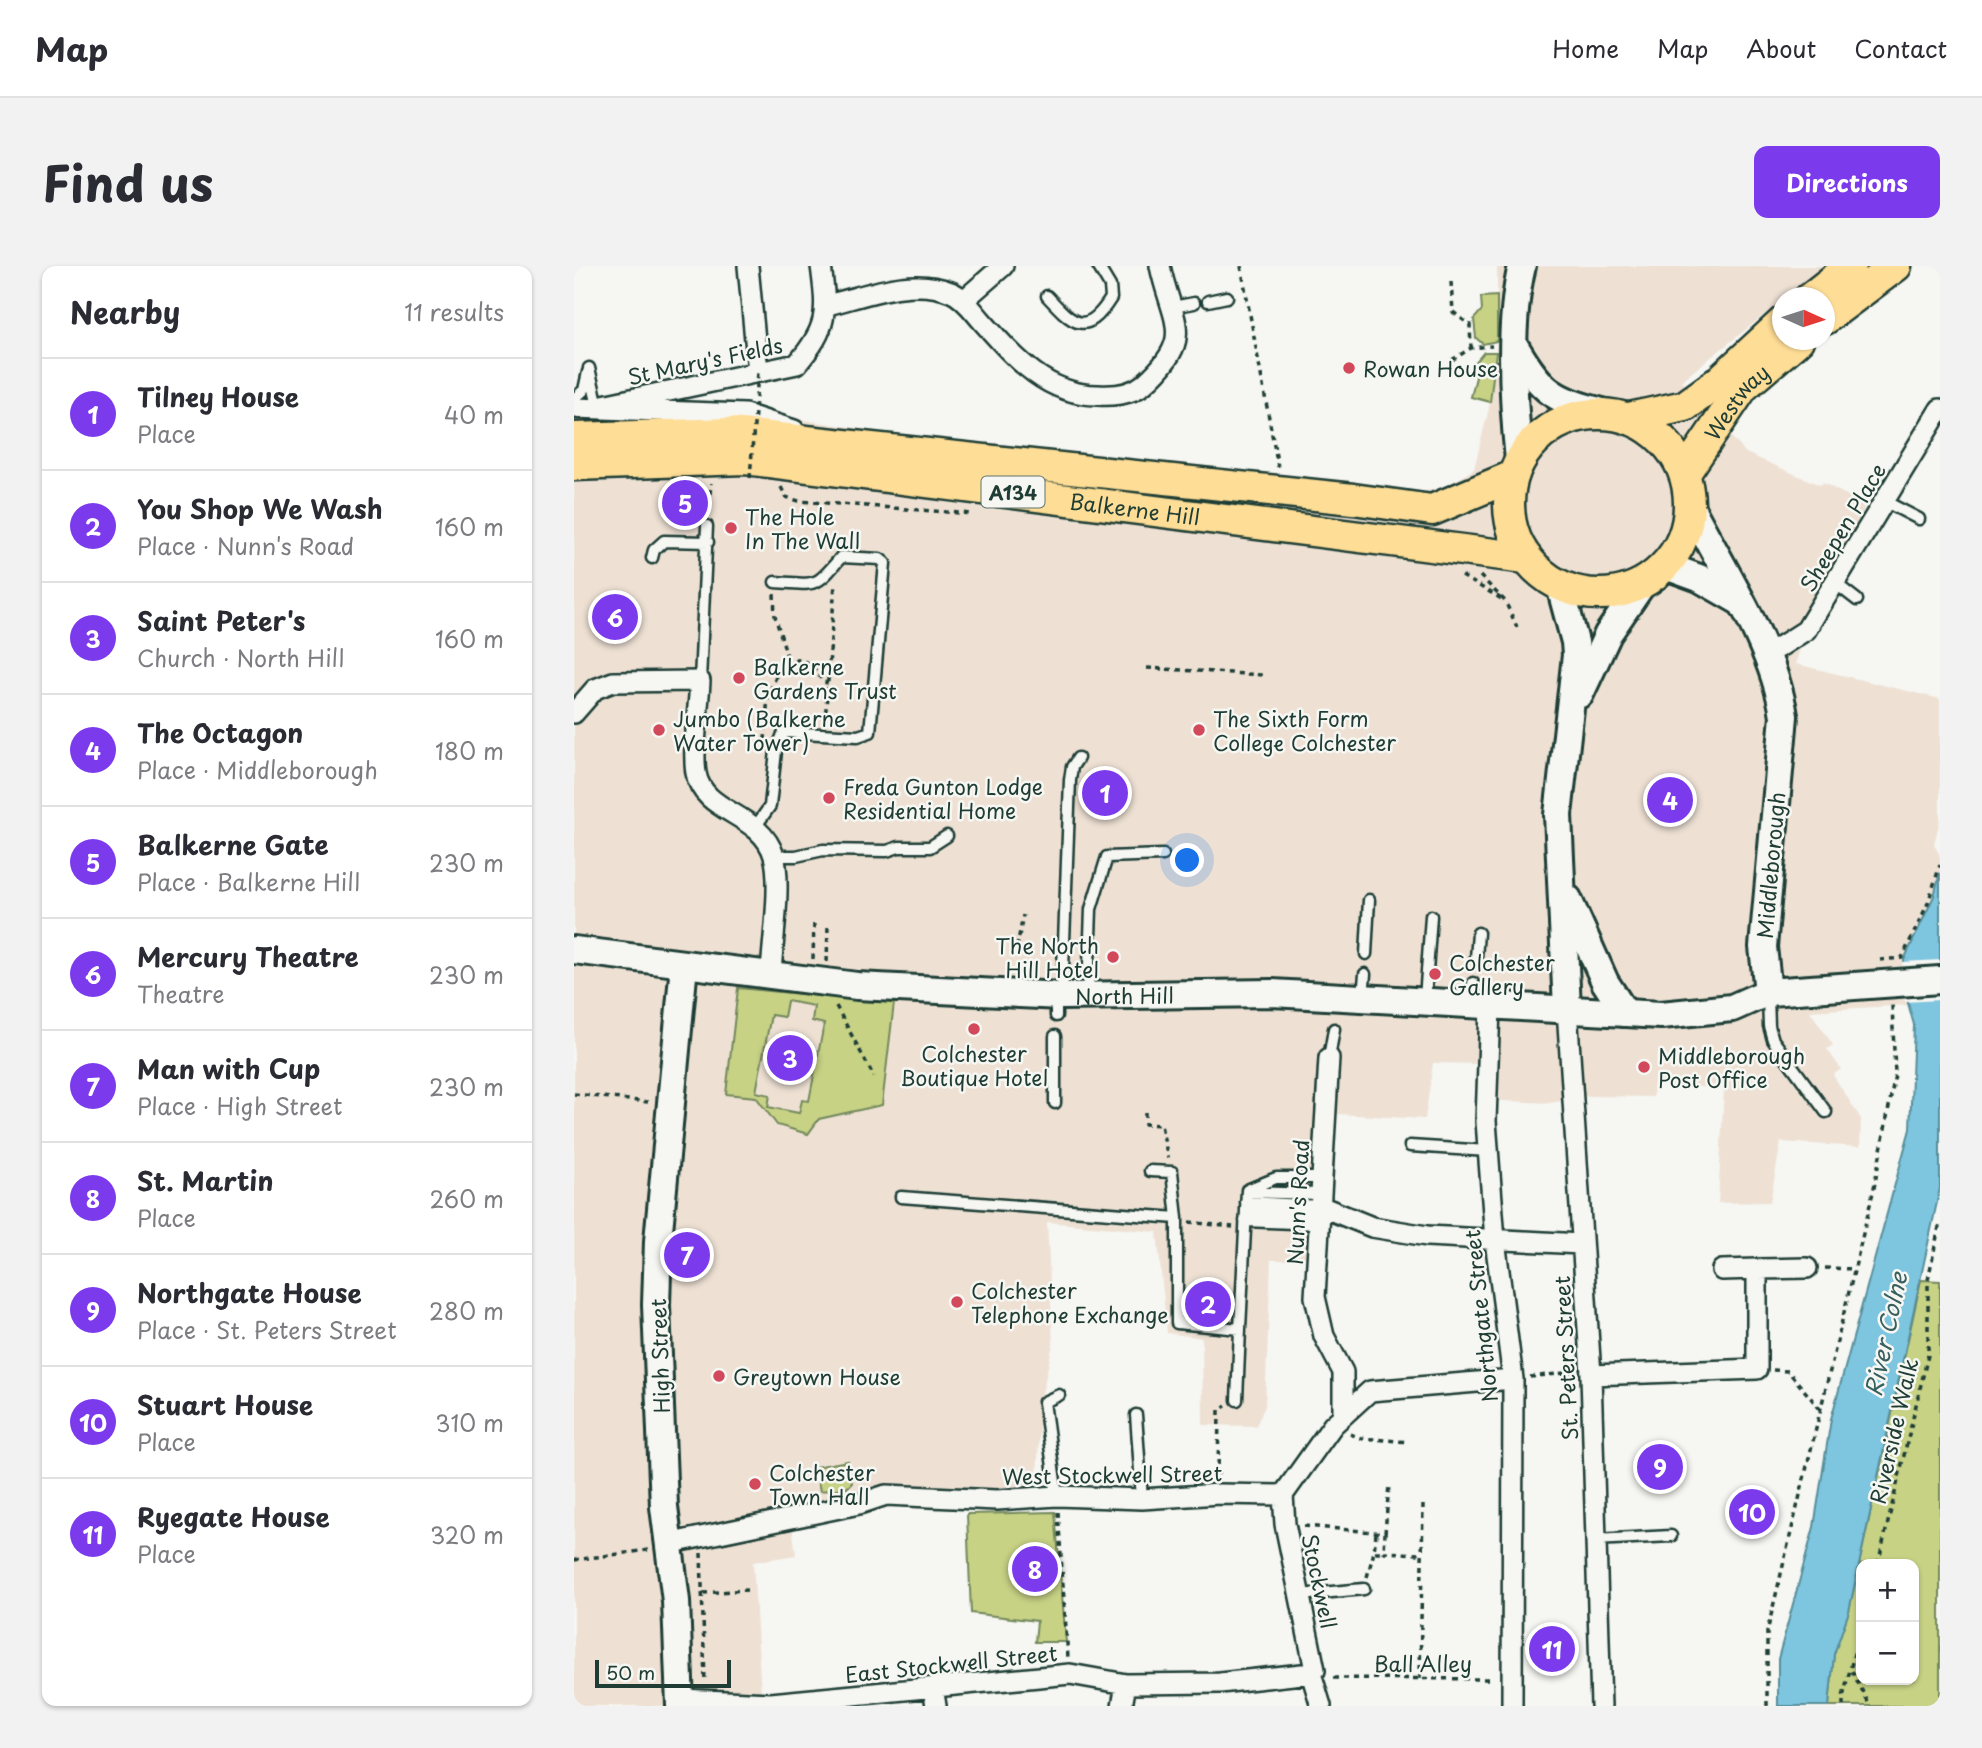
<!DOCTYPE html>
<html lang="en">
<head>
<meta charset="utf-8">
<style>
	body { margin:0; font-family:"Playpen Sans",sans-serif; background:#f2f2f3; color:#2b2b33 }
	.controls { position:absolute; right:21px; bottom:21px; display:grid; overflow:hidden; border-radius:14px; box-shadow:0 2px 5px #0004 }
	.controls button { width:63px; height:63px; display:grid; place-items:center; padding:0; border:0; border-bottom:2px solid #e1e1e2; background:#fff; color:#2b2b33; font:35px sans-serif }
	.compass { position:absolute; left:1198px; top:21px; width:63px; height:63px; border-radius:50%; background:#fff; box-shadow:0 2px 5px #0004; rotate:93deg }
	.scale { position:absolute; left:21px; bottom:18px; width:136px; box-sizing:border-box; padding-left:7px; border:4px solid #1f3d34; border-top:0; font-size:19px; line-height:24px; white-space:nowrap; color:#1f3d34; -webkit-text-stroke:5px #f6f6f2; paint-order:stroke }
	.you { position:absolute; left:614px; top:595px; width:24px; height:24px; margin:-18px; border:5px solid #fff; border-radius:50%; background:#1a73e8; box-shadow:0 0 0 10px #1a73e833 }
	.badge { display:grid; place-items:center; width:46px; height:46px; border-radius:50%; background:#7c3aed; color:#fff; font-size:23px; font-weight:700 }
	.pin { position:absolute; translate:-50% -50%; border:4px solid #fff; box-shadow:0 2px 7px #0006 }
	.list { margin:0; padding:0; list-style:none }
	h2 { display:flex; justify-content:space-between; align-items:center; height:91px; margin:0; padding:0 28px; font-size:30px }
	h2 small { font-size:23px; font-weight:400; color:#7c7c81 }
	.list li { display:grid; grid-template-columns:46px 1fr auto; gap:21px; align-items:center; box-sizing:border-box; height:112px; padding:0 28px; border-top:2px solid #e1e1e2 }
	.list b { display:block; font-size:26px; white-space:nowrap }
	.list p { margin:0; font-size:23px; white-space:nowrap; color:#7c7c81 }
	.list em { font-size:23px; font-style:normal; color:#7c7c81 }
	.map { position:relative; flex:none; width:1366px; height:1440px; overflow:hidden; border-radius:14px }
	header { display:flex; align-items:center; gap:42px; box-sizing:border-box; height:98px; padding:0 35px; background:#fff; border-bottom:2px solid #e1e1e2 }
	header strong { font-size:33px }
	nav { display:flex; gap:38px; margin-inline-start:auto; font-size:24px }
	.intro { display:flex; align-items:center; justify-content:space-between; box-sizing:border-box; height:168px; padding:0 42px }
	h1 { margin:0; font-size:49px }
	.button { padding:18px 32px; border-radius:14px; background:#7c3aed; color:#fff; font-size:24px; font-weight:700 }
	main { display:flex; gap:42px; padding:0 42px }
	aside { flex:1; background:#fff; border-radius:14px; box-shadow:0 2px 5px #0004 }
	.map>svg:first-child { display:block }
</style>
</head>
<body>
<header>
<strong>Map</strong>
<nav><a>Home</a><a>Map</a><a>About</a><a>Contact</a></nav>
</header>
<div class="intro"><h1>Find us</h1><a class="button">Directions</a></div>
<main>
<aside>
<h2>Nearby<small>11 results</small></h2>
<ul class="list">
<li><span class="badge">1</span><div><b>Tilney House</b><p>Place</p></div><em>40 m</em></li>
<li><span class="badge">2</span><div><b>You Shop We Wash</b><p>Place · Nunn's Road</p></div><em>160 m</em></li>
<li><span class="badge">3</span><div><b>Saint Peter's</b><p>Church · North Hill</p></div><em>160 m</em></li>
<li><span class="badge">4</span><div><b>The Octagon</b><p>Place · Middleborough</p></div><em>180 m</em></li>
<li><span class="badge">5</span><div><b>Balkerne Gate</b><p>Place · Balkerne Hill</p></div><em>230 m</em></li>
<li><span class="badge">6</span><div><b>Mercury Theatre</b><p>Theatre</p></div><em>230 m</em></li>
<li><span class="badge">7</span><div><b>Man with Cup</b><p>Place · High Street</p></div><em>230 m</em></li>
<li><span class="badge">8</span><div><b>St. Martin</b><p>Place</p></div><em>260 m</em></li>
<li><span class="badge">9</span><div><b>Northgate House</b><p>Place · St. Peters Street</p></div><em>280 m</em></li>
<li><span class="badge">10</span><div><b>Stuart House</b><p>Place</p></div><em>310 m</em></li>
<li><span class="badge">11</span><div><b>Ryegate House</b><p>Place</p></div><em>320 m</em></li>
</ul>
</aside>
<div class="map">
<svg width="1366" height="1440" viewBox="0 0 1366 1440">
	<rect width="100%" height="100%" fill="#f6f6f2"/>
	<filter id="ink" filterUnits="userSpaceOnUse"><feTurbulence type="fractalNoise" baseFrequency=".0143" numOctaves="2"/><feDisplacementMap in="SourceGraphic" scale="14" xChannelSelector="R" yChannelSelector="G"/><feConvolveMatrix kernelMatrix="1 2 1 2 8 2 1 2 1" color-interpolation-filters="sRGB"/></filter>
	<g filter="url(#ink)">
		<path fill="#eee1d4" d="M923,0h331l-41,31 -4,1 -1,3 -101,80 65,72 74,32 3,-2 39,20 2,6 -56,105 -12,50 144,35v121l-6,24 6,12v147l-130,8 23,34 -6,4 14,20 -8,6 28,44 -1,28 -79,-5 -11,60 -52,1 6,-115 -70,-3 -1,12 -65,-1 -38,7 -69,-3 1,-36 -49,-1 -8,56 -105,-6 -10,147h-39l-6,146 -9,20 -53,-1 -1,-87 -35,-5 -10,-101 -110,-10 6,122 -12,54 -5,100 -150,-3 -94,31 4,29 -43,7 8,132 8,12h-195v-1293l173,-2 261,41 382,45 54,-9 30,-19 15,-61 8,-67z"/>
		<path fill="#c7d285" stroke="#73885c" stroke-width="2" fill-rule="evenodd" d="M923,30v45l-14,3 -7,-6 -2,-19 8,-9 -1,-13z
			M910,86h12l-6,50 -19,-5 5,-20 -2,-13z
			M164,722l156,15 -12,102 -63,14 -11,15 -31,-9 -21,-28 -30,-3zM213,735l27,5 -2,15 12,3 -15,77 -7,-1 -3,13 -31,-6 2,-12 -14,-3 15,-77 13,2z
			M1347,1014l19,1v425h-111l5,-52 15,-43zM1287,1298h53v116h-53z
			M274,1195l4,22 -5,5 -27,3 -5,-24z
			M481,1246l11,130h-31l2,-21 -66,-8 -4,-99z"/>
		<path fill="#7ec5df" stroke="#588f9b" stroke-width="2" d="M1366,607v315l-91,423 -15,43 -5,52h-51v-47l36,-132 17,-108 79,-290 4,-104 -6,-22 -4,-43 30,-64z"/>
		<path fill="#f6f6f2" d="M1366,694v40l-35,2 -3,-40z"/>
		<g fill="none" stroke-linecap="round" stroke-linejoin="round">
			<defs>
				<path id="lane" d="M473,30c26,28 39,42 64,2l-1,-12 -12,-20
					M634,35l19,-4
					M599,41l21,-4
					M15,102l9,38
					M0,133l10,-9 4,-18
					M1310,235l35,18
					M78,292l2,-8 10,-9 44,1
					M1261,317l22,17
					M126,415l7,-155
					M182,560l14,-20 6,-55 8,-19 74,4 12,-4 15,-169 -5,-4 -39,-2c-27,33 -25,27 -66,25
					M200,590h22l27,-6 64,1 12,-4h31l17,-11
					M792,688l3,-54
					M902,692l2,-25
					M514,728l3,-85 16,-52 56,-2
					M488,730l8,-216 2,-13 6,-9
					M789,730l2,-22
					M1194,730l1,30 4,14 53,72
					M851,733l6,-83
					M898,737l1,-20
					M482,750v-19
					M755,792l5,-29
					M481,837v-67
					M836,880l78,5
					M576,905l22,1 5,46v105l63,6 7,-139 29,-12h44
					M673,926l73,2
					M327,931l276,21
					M672,936l74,4
					M672,945l73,4
					M671,955l74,3
					M663,1134l3,-71
					M562,1149l6,84
					M483,1230l-13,-94 15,-7
					M1021,1274l76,-4
					M726,1329l64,-6"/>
				<path id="street" d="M174,0l10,106
					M390,34l39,-34
					M253,39c38,-9 84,-29 124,-13 13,5 22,19 31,29 32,36 64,74 116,74 16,1 34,-1 46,-11 53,-47 28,-61 16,-118
					M24,140l199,-42c32,-37 30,-52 24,-98
					M0,142l171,6 49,16
					M1193,389l39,-25 134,-221
					M0,447l21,-24 18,-7 87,-1c-1,25 -8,68 -4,92 7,41 65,39 78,83 8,27 -2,89 -3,119
					M916,741l-4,114 9,119 18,139 -1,327
					M993,743l24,366 10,331
					M755,792l-14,239 9,39 19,36v42
					M746,940l52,21 55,9 154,8
					M1148,1004l35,-1
					M1017,1109l166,-6v-100l50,-1
					M709,1229l50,-70 37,-34 143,-12
					M709,1229l2,29 30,146 -4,3
					M93,1278l192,-40 27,-9 111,5 60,-4 85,3 77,-5 64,1
					M737,1407l10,33
					M359,1421l3,19
					M106,1433l91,4 299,-29 56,10 94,-1 91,-10
					M548,1440l4,-22"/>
				<g id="secondary">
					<path d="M942,82c27,46 39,52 90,65"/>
					<path d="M945,194c-6,-58 -11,-137 3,-194"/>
					<path d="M1116,240c32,63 84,140 94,210l-21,231 5,45"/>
					<path d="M1092,300l33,12 40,23"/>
					<path d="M986,320l15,56 1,13 -18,160 9,194"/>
					<path d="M1006,428l28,-60 35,-51"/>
					<path d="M994,633l37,83 20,31"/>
					<path id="s1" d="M0,684l283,36 205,10 210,-3 389,22 71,-7 36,-16 172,-12"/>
					<path d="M106,1440l-4,-105 -12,-94 -8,-202 2,-64 26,-276"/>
				</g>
				<g id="primary">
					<path d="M1236,32l41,-32"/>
					<path d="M1251,53l71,-53"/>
					<circle cx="1025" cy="238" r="90"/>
					<path d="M1055,152l56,-12 32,-23 66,-61"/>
					<path d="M0,172l157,-5 622,66 79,11 81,-34"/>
					<path id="s2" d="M0,199l171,-6 781,99"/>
					<path id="s3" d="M1111,207l58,-86 55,-47"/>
				</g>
			</defs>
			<use href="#lane" stroke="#1f3d34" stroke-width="15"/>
			<use href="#street" stroke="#1f3d34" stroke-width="24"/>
			<use href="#secondary" stroke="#1f3d34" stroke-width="32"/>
			<use href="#primary" stroke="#1f3d34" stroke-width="35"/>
			<path stroke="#1f3d34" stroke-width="3.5" stroke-dasharray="5 5" stroke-linecap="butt" d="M667,0l37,201
				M877,16l2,30 17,13 1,23
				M878,94l19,-12 21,-2
				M207,221l5,10 13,4 174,13
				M134,248l3,-31
				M888,310l43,25
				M906,310l25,25 12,26
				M200,328l1,22 14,47
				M573,402l116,7
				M251,456l10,-139
				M191,474c1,-13 1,-27 3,-40 7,-34 32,-61 55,-18l5,1
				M443,681l6,-32
				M239,693l1,-37
				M1306,694l22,-2 26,-55 12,-38
				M253,696l1,-36
				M262,740l38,71
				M0,828l74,8
				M571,846v12l16,1 7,33
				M615,956l44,5
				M1251,1002l29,1
				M1199,1104l15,1 32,38
				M956,1111l44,-5
				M776,1168l11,4 48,4
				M644,1209l1,-65 7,-4
				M484,1246l10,146
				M730,1260l81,7 -1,19 35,2
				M802,1267l-2,19h10
				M811,1267l4,-48
				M127,1287l4,129
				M0,1294l74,-10
				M1304,1298l50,-209v-75l12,-58
				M793,1311l7,-25
				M129,1327l44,-3
				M1278,1405l18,35
				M759,1412l160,1
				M846,1413l3,-174
				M1193,1440v-74l107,-444 21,-114 -3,-69
				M1269,1440v-9l18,-70"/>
			<use href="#lane" stroke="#f6f6f2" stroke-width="10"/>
			<use href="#street" stroke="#f6f6f2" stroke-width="19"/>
			<use href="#secondary" stroke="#f6f6f2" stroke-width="26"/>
			<use href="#primary" stroke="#fedd96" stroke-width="30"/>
			<path stroke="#1f3d34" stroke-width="3.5" stroke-dasharray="5 5" stroke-linecap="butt" d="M176,212l8,-106"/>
		</g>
	</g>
	<g fill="#d1495b" stroke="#f6f6f2" stroke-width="2.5">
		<circle cx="775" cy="102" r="7"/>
		<circle cx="157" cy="262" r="7"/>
		<circle cx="165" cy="412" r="7"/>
		<circle cx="85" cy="464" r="7"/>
		<circle cx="625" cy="464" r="7"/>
		<circle cx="255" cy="532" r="7"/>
		<circle cx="539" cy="691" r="7"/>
		<circle cx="861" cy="708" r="7"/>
		<circle cx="400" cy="763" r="7"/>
		<circle cx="1070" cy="801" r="7"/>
		<circle cx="383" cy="1036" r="7"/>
		<circle cx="145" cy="1110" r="7"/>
		<circle cx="181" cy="1218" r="7"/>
	</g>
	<g text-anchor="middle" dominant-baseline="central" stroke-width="5" stroke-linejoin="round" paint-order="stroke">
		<rect fill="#f6f6f2" stroke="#60746d" stroke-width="2" x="407.5" y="210.5" width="63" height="31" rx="5"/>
		<g font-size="19" font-weight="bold" fill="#1f3d34">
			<text x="439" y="226">A134</text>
		</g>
		<g font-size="21" fill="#1f3d34" stroke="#f6f6f2">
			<text transform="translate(131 94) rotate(-12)">St Mary's Fields</text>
			<text stroke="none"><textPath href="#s3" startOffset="88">Westway</textPath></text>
			<text stroke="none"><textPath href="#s2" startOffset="564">Balkerne Hill</textPath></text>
			<text transform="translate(1268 261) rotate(-59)">Sheepen Place</text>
			<text transform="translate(1196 599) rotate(-85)">Middleborough</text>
			<text stroke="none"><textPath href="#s1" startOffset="553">North Hill</textPath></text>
			<text transform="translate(723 936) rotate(-87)">Nunn's Road</text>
			<text transform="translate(906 1050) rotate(-96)">Northgate Street</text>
			<text transform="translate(85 1090) rotate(-92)">High Street</text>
			<text transform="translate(991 1092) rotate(-93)">St. Peters Street</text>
			<text transform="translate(1319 1165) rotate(-77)">Riverside Walk</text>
			<text transform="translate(538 1208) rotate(-1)">West Stockwell Street</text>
			<text transform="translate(746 1315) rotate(78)">Stockwell</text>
			<text transform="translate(377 1397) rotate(-6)">East Stockwell Street</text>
			<text x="849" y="1397">Ball Alley</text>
		</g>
		<g font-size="21" fill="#1f3d34" stroke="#f6f6f2" text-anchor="start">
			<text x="789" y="102">Rowan House</text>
			<text x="171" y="250">The Hole<tspan x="171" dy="24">In The Wall</tspan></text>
			<text x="179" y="400">Balkerne<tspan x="179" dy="24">Gardens Trust</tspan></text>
			<text x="99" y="452">Jumbo (Balkerne<tspan x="99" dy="24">Water Tower)</tspan></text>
			<text x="639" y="452">The Sixth Form<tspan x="639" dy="24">College Colchester</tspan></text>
			<text x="269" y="520">Freda Gunton Lodge<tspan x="269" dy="24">Residential Home</tspan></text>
			<text x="525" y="679" text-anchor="end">The North<tspan x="525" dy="24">Hill Hotel</tspan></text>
			<text x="875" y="696">Colchester<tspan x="875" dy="24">Gallery</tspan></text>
			<text x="400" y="787" text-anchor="middle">Colchester<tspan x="400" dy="24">Boutique Hotel</tspan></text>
			<text x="1084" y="789">Middleborough<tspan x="1084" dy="24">Post Office</tspan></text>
			<text x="397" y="1024">Colchester<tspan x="397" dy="24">Telephone Exchange</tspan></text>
			<text x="159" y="1110">Greytown House</text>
			<text x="195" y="1206">Colchester<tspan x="195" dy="24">Town Hall</tspan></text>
		</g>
		<g font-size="23" font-style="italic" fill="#375f5f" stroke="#f6f6f2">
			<text transform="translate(1311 1068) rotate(-78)">River Colne</text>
		</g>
	</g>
</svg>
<div class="controls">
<button>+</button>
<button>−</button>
</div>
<svg class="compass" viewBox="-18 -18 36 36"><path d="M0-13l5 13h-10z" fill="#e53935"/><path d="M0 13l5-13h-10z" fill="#7c7c81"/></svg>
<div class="scale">50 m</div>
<div class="you"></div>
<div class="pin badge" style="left:531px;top:527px">1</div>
<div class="pin badge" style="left:634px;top:1038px">2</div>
<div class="pin badge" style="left:216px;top:792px">3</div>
<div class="pin badge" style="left:1096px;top:534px">4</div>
<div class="pin badge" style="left:111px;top:237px">5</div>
<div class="pin badge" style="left:41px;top:351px">6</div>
<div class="pin badge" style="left:113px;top:989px">7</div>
<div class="pin badge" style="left:461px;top:1303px">8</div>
<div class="pin badge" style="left:1086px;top:1201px">9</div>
<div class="pin badge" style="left:1178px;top:1246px">10</div>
<div class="pin badge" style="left:978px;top:1383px">11</div>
</div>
</main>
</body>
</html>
